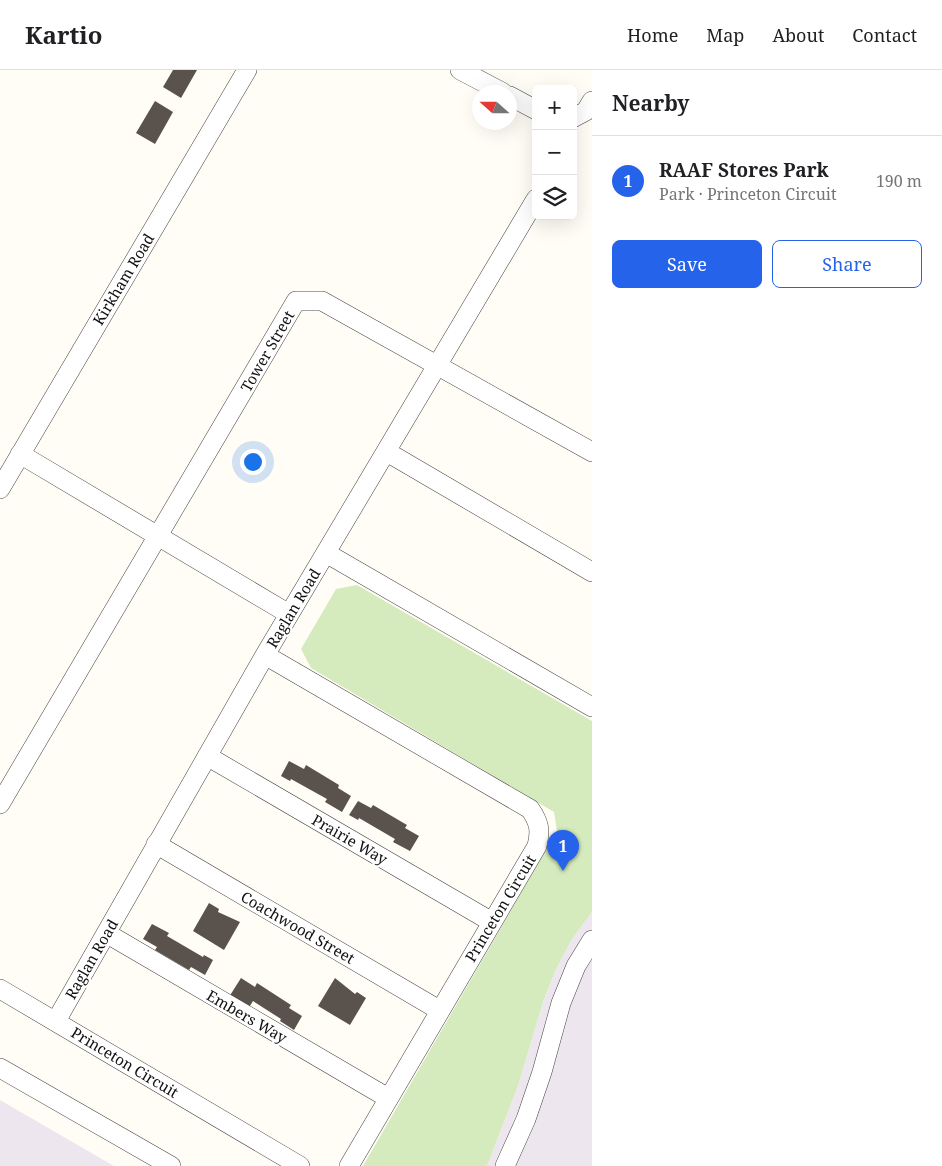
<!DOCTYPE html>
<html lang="en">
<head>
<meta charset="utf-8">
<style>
	body { margin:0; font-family:"Noto Serif",serif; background:#f2f2f2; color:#202124 }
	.controls { position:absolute; right:15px; top:15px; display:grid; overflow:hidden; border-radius:8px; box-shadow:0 5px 20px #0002 }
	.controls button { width:45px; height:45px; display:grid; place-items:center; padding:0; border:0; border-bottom:1px solid #e0e0e0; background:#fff; color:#202124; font:25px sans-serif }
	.compass { position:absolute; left:472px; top:15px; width:45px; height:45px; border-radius:50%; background:#fff; box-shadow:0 5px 20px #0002; rotate:291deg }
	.you { position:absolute; left:252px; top:391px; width:18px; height:18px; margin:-12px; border:4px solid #fff; border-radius:50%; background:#1a73e8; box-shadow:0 0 0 8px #1a73e833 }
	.badge { display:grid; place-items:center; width:32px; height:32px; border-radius:50%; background:#2563eb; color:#fff; font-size:16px; font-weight:700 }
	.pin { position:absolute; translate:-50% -41px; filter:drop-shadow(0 1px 2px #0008) }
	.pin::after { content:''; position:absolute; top:26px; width:18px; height:15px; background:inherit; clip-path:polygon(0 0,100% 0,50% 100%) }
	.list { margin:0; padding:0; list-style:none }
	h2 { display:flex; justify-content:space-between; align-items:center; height:65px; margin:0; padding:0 20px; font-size:21px }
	h2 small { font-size:16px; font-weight:400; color:#757577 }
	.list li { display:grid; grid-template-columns:32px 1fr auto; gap:15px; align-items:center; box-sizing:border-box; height:90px; padding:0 20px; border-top:1px solid #e0e0e0 }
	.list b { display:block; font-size:19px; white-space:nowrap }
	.list p { margin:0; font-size:16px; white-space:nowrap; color:#757577 }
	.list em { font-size:16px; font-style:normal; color:#757577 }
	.actions { display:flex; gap:10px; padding:15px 20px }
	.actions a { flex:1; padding:11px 0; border:1px solid #2563eb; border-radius:8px; text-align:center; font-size:18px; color:#2563eb }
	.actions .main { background:#2563eb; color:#fff }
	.icon { flex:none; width:28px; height:28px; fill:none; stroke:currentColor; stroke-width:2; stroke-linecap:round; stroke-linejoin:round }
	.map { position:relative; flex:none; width:592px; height:1096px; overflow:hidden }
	header { display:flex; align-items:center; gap:30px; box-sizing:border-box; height:70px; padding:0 25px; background:#fff; border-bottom:1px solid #e0e0e0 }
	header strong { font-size:24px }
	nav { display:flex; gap:28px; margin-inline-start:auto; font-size:18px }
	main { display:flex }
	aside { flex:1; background:#fff }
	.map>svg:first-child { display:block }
</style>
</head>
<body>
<header>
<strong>Kartio</strong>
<nav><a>Home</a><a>Map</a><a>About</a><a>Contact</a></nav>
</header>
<main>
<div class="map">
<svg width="592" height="1096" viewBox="0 0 592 1096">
	<rect width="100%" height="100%" fill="#fffdf5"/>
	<path fill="#eee6ef" d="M592,842v254h-105l31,-80 25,-84 13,-33 16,-30z
		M0,1030l114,66h-114z"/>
	<path fill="#d5ebbd" d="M357,515l235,136v191l-20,27 -16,30 -13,33 -25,84 -31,80h-124l194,-335 -3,-19 -243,-144 -10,-19 35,-60z"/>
	<path fill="#5a524d" d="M173,0h24l-16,28 -18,-11z
		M155,31l18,11 -18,32 -19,-11z
		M289,691l15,8 2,-4 33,20 -1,3 13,8 -9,16 -17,-10 2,-3 -36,-20 -1,2 -9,-5z
		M358,731l13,7 2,-3 34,20 -2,3 14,8 -9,15 -17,-9 2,-3 -36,-21 -1,2 -9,-5z
		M209,833l10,6 -1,3 22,10 -16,28 -31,-19z
		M152,854l17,9 -2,3 36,21 1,-2 9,5 -8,15 -14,-8 -2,3 -34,-20 2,-3 -14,-8z
		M241,908l14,9 2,-4 34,22 -2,3 13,8 -8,14 -14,-9 1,-2 -28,-18 -5,8 -19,-12z
		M335,908l20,16 2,-2 9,6 -16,27 -32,-19z"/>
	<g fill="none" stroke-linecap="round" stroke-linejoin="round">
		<defs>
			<path id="minor" d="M460,0l42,22
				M510,26l26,14
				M573,48l13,-7 6,-10
				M387,382l205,120
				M20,384l269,160
				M0,419l247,-419
				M326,483l266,154
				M265,585l265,154c9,13 11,21 7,37l-188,320
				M207,686l285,166
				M0,734l296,-503h26l270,151
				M156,774l283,166
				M106,863l282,165
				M0,919l300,177
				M56,951l209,-366 271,-456
				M0,998l171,98
				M505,1096l21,-47 16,-47 19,-69 15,-37 16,-26"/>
		</defs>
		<use href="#minor" stroke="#444" stroke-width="20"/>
		<use href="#minor" stroke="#fff" stroke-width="19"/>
	</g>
	<g text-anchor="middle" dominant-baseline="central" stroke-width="5" stroke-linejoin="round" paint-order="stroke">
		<g font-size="15" fill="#111" stroke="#fff">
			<text transform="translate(123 209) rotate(-59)">Kirkham Road</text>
			<text transform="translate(267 281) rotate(-60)">Tower Street</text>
			<text transform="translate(293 538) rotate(-59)">Raglan Road</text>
			<text transform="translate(350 769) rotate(30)">Prairie Way</text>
			<text transform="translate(500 838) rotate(-59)">Princeton Circuit</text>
			<text transform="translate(298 857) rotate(30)">Coachwood Street</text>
			<text transform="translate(91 889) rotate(-60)">Raglan Road</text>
			<text transform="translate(247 946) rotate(30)">Embers Way</text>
			<text transform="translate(125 992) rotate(31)">Princeton Circuit</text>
		</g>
	</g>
</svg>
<div class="controls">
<button>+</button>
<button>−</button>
<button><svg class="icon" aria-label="layers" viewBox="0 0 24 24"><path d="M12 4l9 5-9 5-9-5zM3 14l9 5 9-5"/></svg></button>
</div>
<svg class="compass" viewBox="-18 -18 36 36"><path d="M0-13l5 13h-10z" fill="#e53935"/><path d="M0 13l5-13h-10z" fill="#757577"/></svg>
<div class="you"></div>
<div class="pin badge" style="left:563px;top:801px">1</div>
</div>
<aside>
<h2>Nearby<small></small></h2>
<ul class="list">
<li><span class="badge">1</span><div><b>RAAF Stores Park</b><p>Park · Princeton Circuit</p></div><em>190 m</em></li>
</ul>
<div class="actions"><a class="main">Save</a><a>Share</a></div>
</aside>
</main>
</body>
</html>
